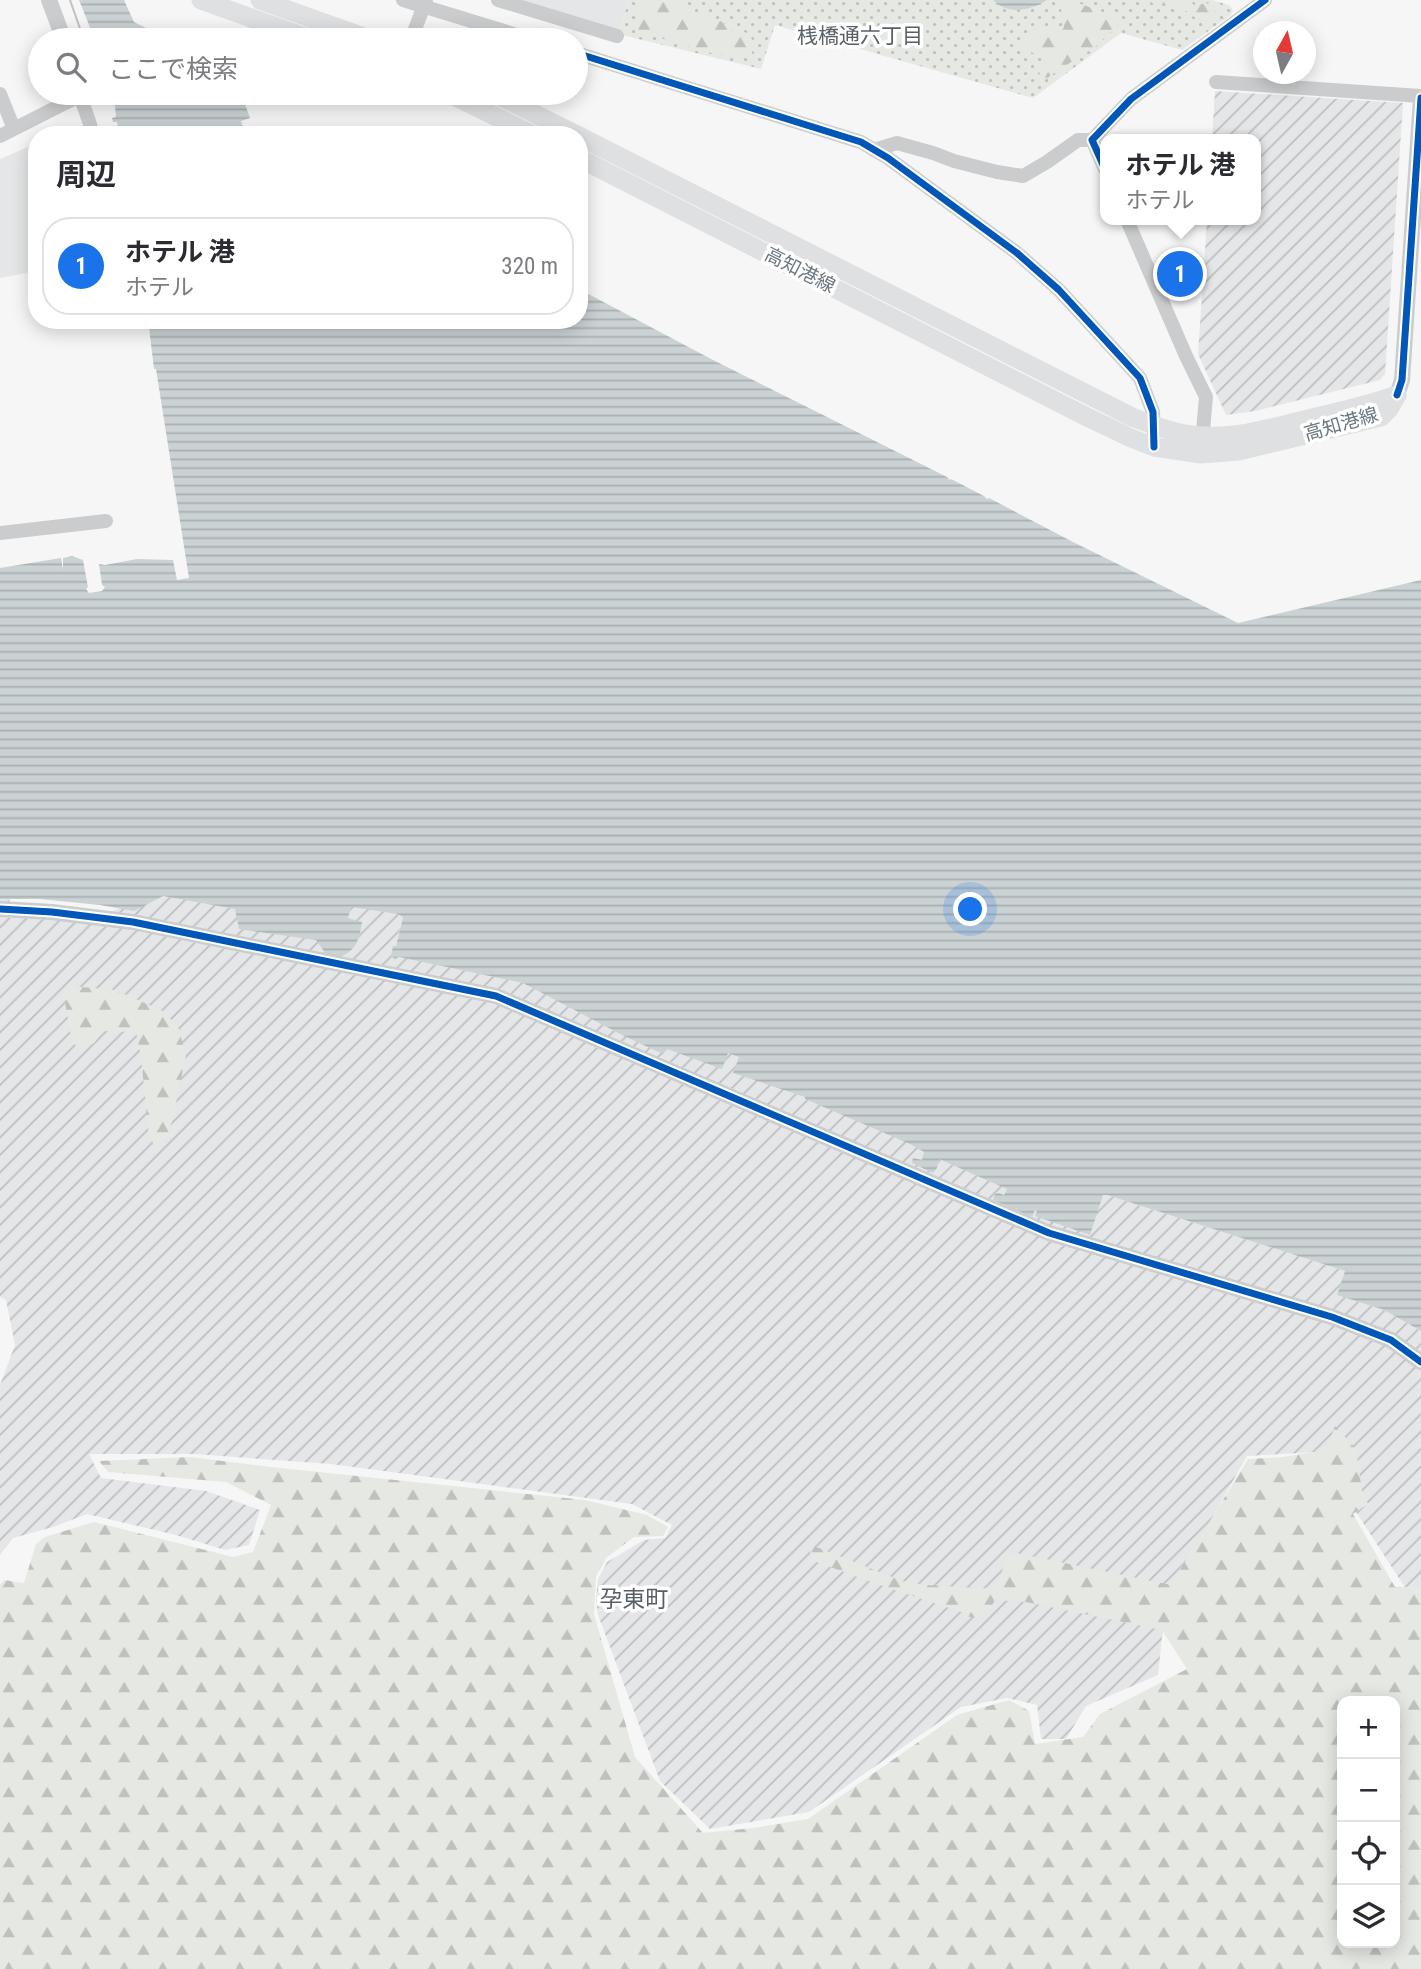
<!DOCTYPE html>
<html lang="ja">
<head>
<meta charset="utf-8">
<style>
	body { margin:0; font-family:"Roboto Condensed","Noto Sans JP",sans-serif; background:#f7f7f7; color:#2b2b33 }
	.controls { position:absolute; right:21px; bottom:21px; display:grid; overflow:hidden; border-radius:14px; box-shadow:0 4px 18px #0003 }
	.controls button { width:63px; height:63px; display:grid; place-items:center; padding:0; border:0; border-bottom:2px solid #e1e1e2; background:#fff; color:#2b2b33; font:35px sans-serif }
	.compass { position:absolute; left:1253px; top:21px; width:63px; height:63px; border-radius:50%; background:#fff; box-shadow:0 4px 18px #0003; rotate:8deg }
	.you { position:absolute; left:971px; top:910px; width:24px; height:24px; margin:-18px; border:5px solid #fff; border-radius:50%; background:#1a73e8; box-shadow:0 0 0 10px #1a73e833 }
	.badge { display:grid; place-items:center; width:46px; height:46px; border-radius:50%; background:#1a73e8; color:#fff; font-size:23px; font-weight:700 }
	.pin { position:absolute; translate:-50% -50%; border:4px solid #fff; box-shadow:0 2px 7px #0006 }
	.popup { position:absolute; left:1100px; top:134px; width:161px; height:91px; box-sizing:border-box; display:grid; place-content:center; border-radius:14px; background:#fff; filter:drop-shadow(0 2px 5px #0005); font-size:23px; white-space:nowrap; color:#7c7c81 }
	.popup b { font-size:26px; color:#2b2b33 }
	.popup::after { content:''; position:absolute; left:50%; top:100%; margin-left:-14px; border:14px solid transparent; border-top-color:#fff }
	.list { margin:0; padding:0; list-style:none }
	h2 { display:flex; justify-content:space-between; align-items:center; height:91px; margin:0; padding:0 28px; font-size:30px }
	h2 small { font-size:23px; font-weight:400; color:#7c7c81 }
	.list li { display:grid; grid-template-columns:46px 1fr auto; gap:21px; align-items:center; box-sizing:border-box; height:98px; margin:0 14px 14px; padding:0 14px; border:2px solid #e1e1e2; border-radius:28px }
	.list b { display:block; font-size:26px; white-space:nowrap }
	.list p { margin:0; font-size:23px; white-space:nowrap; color:#7c7c81 }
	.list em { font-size:23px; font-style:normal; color:#7c7c81 }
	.icon { flex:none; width:38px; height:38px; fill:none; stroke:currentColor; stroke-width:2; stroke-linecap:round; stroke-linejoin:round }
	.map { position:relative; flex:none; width:1421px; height:1969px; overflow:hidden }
	.search { position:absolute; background:#fff; box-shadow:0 4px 18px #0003; left:28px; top:28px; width:560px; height:77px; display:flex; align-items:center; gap:18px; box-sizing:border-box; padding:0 24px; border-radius:38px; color:#7c7c81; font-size:26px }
	.panel { position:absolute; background:#fff; box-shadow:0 4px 18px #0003; left:28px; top:126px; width:560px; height:203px; border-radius:28px }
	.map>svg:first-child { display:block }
</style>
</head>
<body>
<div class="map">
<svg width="1421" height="1969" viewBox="0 0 1421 1969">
	<defs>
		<pattern id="industrial-furrows" width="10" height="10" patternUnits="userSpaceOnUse" patternTransform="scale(1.75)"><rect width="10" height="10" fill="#e5e6e7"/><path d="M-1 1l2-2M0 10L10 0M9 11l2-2" fill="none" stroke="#bebfc1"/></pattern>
		<pattern id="grass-dots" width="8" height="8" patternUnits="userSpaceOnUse" patternTransform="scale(1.75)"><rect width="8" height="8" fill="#e5e8e3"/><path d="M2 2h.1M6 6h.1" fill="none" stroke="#bec1bd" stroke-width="1.8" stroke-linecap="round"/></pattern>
		<pattern id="forest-firs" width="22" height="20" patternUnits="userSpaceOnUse" patternTransform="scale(1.75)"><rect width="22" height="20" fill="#e5e8e3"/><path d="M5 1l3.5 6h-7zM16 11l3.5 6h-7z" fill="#bec1bd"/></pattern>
		<pattern id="water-rules" width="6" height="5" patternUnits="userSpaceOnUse" patternTransform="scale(1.75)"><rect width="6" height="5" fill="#cbd2d4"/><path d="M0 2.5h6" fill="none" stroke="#a9afb1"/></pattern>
	</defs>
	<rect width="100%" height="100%" fill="#f6f6f6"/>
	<path fill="#e5e6e7" d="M505,0h124l-11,34z
		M37,143v128l-37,7v-119z"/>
	<path fill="url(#industrial-furrows)" d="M1215,91l188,12 -18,271 -5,6 -125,31 -29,4 -28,-61 9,-134h48v-81h-43z
		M0,872l10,9 -1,37h48l30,4 81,-35 37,-9 194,36 4,2 -7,30 2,10 336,65 369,174h4l238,76 -7,24 46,15 37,21v256l-15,2 -89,-137 -70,4 -72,128 -13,53 -4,38 -72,31 -20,33h-25l-4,-34 -30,-7 -46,9 -152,105 -99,17 -50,-48 -62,-166 -2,-15 2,-21 9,-17 37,-22 21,-2 7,-13 -40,-21 -301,-40 -137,-10h-105l12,24 105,13 54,19 -11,35 -24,5 -49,-15 -89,-21 -34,13 -40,11 -13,17v-170l15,-40 -9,-45 -6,-3z"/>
	<path fill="url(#grass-dots)" d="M629,0h583l17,5 4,5 -2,5 -49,35 -61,-17 -88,65 -258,-73 -14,44 -143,-35z"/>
	<path fill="url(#forest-firs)" fill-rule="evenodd" d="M635,0h43l20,15 12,1 18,9 8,10 9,-3 10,10 -4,15 -33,-2 -79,-23 -4,-16z
		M1066,0c12,2 47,15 55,22l-30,29 -7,1 -8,9 -5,1 -24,16 -8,-2 3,-20 -17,-6 -5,-6 1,-10 9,-1 4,4 1,-12c10,0 17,5 27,6l2,-4 -3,-18z
		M1150,0c10,0 33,3 40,1l4,4 17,-2 5,6 -1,6 -9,6 -9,-2 -11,-8 -14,-4 -2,-3 -5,2 -13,-3z
		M70,986l45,4 48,21 15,16 8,28 -14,67 -8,19 -10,3 -5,-7 -8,-80 -5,-25 -33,-1 -9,12 -15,5 -7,-6 -9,-51z
		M1335,1426l21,23 6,42 6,13 -15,10 42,73h26v382h-1421v-384l4,-5 20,3 12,-39 9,-7 49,-15 139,35 20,-5 18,-47 -45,-23 -118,-10 -9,-11 91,-4 81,10 314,33 62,15 21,12 -5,9 -29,1 -28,21 -10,18 -2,38 41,143 68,76 50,-5 55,-9 149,-104 52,-15 20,11 6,33 48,-7 17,-23 87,-45 -25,-39 -136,-28 -31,-2 -8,14 -5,4 -13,-1 -5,-4 -90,-30 -60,-22 -4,-9v-6l9,2 83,33 23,4 72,4 9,-32 10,-4 155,32 77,-126 35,-2 43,-7zM1342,1701h53v242h-53z"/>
	<path fill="url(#water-rules)" d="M79,0h45l10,22 36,18h-75z
		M993,0h54c-17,11 -39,15 -54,0z
		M114,93h86l-4,6 5,3 6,-9h34l9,25 -9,3 4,12 10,-3 1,5h-137l-2,-13h-4l-1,-4 4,-1z
		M579,289l134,71 234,117 3,3 1,-1 33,17 3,3 2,-1 84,44 165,81 183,-43v751l-37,-21 -47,-15 8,-24 -238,-76h-4l-13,40 -55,-19 2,-5 -2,-1 -3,7 -39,-17 2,-6 4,-1 5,2 3,-6 -68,-30 -2,9 -4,5 -21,-10 1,-5 9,2 2,-8 -14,-8 -105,-45v-2l-72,-24 6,-16 -11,-4 -6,16 -55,-20 -4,5 -39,-18 -101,-53 -124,-26 -4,2 -4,-3 2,-10h3l7,-29 -5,-3 -47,-7 -3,11 14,4c-3,20 -6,28 -24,36l-12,-4 -10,-14 -77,-11 -4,-20 -72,-13 -29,15 -34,-6 -61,-6h-39v-331l61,-10 2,12v-12l9,-2 11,4 5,27 -2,2 3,4 13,-2 3,-4 -3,-2 -3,-21 6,1 32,-6 36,1 4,20 12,-2 -33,-209h-2l-5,-42 -3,-3 2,-1v-3h431z"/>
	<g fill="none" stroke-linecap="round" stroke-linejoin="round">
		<path stroke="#cbcccd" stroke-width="14" d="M403,0l130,40
			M498,0l119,36
			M411,40l15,-40
			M576,53l285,89 27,16 129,95 42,37 81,88 13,34 1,21
			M1216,82l205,14
			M79,93l11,31 2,11
			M0,94l14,35
			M0,136l71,-36 6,-7
			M874,150l23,-7 36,10 21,8 43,11 26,4 24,-14 31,-22h14
			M1105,169l-13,-29 39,-41 134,-99
			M1127,220l59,136 20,41 -4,45
			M0,533l106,-12"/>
		<path stroke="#cbcccd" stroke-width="16" d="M49,0l15,40
			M1397,395l5,-15 19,-282
			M0,909l52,3 81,10 363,74 553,237 283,84 59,23 30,22"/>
		<path stroke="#dfe0e1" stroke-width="19" d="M201,0l112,40
			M260,0l112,40
			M448,93l85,42
			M493,93l84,42
			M579,136l553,281c23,9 46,18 72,19 34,2 67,-8 100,-16 32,-8 63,-14 93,-25
			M579,158l508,259 44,21 23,9 47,7 38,-3 142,-34 8,-8 8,-14"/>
		<path stroke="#c0c1c2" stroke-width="2" d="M70,0l14,40"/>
		<defs>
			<path id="cycleway" d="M576,53l285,89 27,16 129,95 42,37 81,88 13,34 1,35
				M1105,169l-13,-29 39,-41 134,-99
				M1397,395l5,-15 19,-282
				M0,909l52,3 81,10 363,74 553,237 283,84 59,23 30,22"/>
		</defs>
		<use href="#cycleway" stroke="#fff" stroke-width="11"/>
		<use href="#cycleway" stroke="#0057b8" stroke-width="7"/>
	</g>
	<g text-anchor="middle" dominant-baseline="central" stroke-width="7" stroke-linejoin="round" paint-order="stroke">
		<g font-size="19" fill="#6a7682" stroke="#fff">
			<text transform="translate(800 270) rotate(27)">高知港線</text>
			<text transform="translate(1341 424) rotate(-16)">高知港線</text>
		</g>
		<g font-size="21" fill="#575f68" stroke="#fff">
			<text x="860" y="36">桟橋通六丁目</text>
		</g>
		<g font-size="23" fill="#575f68" stroke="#fff">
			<text x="634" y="1599">孕東町</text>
		</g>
	</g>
</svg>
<div class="controls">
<button>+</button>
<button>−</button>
<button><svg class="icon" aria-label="locate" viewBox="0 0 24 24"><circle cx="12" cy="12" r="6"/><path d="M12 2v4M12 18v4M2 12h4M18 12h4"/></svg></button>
<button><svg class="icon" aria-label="layers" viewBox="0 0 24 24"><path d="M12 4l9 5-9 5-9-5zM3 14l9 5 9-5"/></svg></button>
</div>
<svg class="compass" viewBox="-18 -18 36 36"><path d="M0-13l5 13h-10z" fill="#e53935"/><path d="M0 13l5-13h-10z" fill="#7c7c81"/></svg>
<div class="you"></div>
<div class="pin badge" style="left:1180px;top:274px">1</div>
<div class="popup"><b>ホテル 港</b>ホテル</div>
<div class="search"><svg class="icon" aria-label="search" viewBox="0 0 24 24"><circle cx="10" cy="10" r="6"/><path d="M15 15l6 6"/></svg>ここで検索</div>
<section class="panel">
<h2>周辺<small></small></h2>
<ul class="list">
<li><span class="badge">1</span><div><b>ホテル 港</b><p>ホテル</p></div><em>320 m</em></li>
</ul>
</section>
</div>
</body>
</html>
